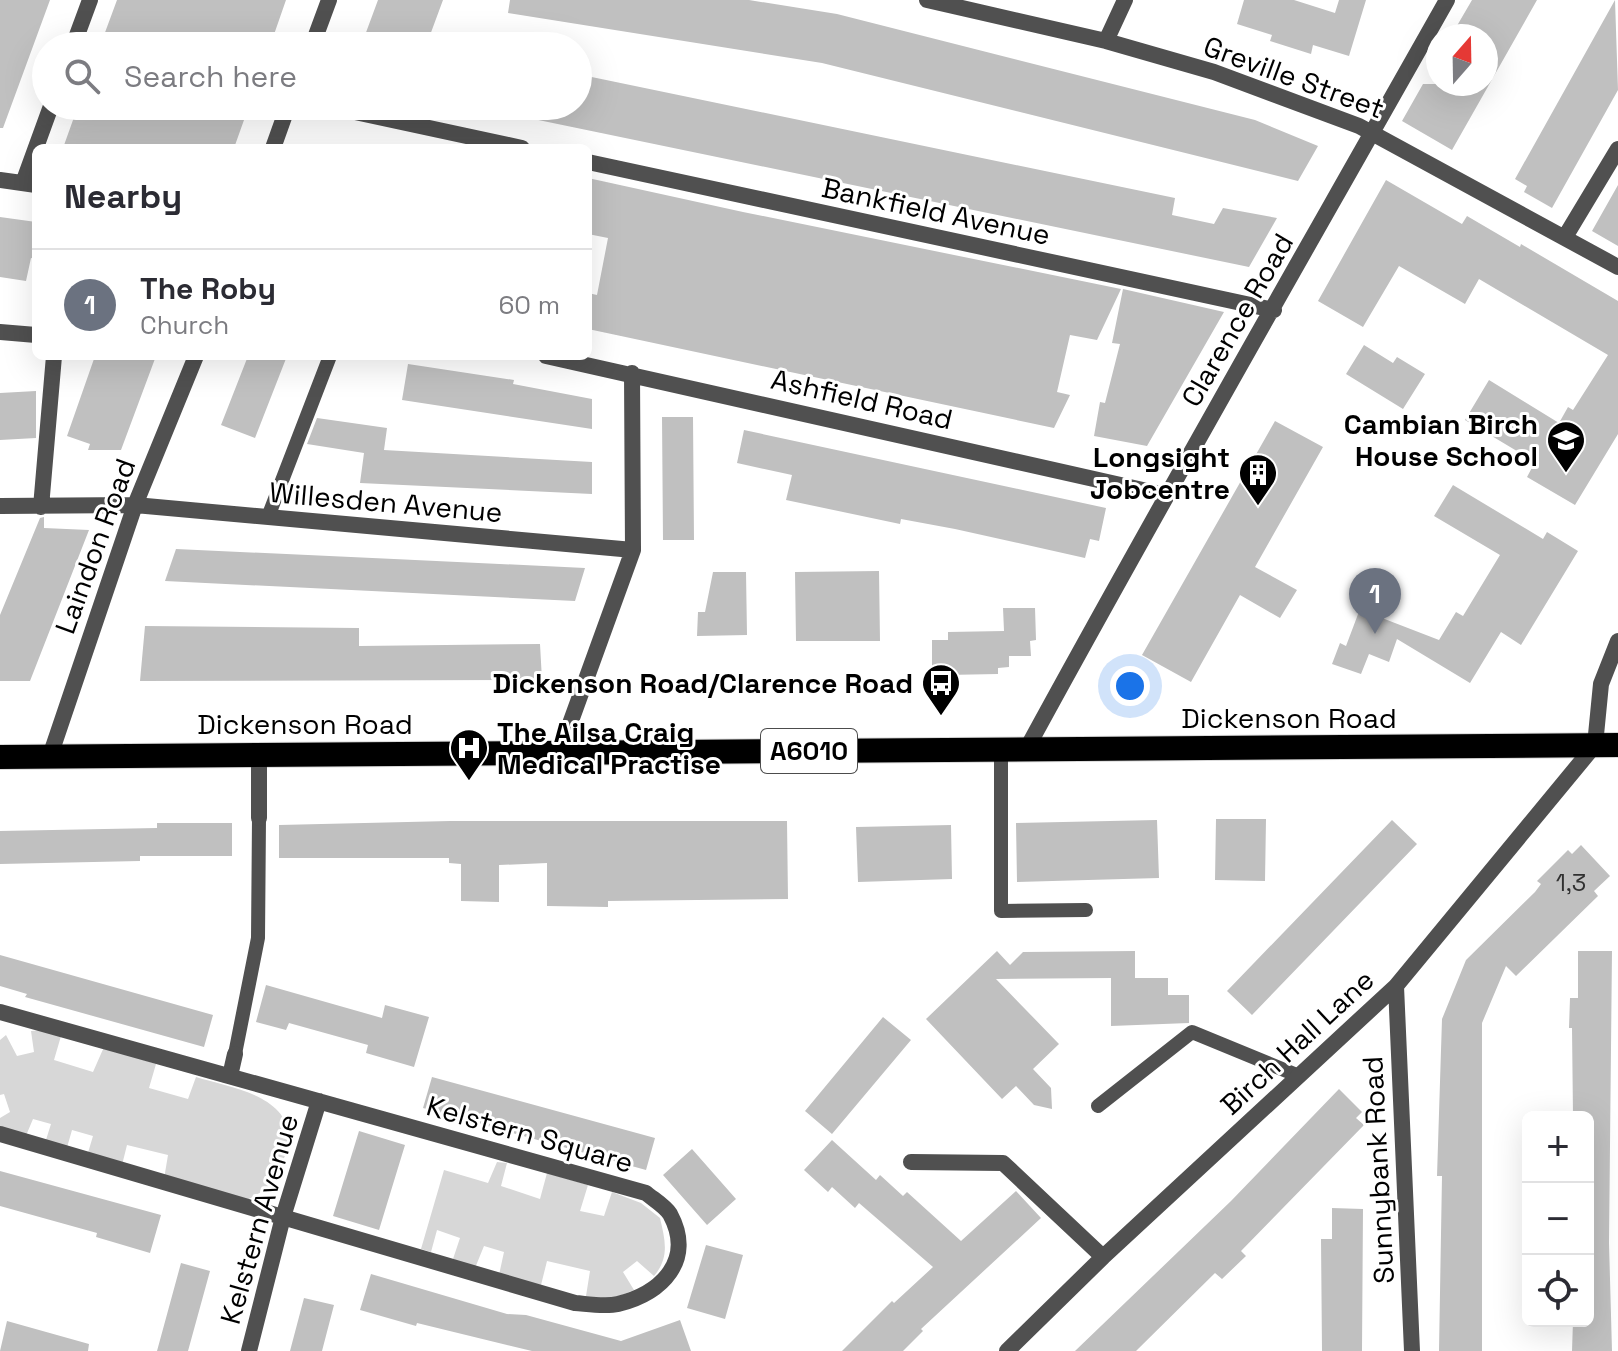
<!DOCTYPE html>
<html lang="en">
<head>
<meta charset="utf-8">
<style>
	body { margin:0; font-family:"Space Grotesk",sans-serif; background:#f2f2f3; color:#2b2b33 }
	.controls { position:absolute; right:24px; bottom:24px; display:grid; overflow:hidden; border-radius:12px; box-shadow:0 8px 32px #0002 }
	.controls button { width:72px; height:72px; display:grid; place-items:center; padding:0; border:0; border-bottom:2px solid #e1e1e2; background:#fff; color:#2b2b33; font:40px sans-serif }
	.compass { position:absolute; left:1426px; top:24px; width:72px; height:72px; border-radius:50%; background:#fff; box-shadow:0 8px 32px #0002; rotate:20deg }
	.you { position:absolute; left:1130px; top:686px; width:28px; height:28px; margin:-20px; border:6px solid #fff; border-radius:50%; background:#1a73e8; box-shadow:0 0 0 12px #1a73e833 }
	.badge { display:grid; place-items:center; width:52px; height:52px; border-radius:50%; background:#000; color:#fff; font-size:26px; font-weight:700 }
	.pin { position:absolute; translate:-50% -66px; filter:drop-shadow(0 2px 4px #0008) }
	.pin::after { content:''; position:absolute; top:42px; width:28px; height:24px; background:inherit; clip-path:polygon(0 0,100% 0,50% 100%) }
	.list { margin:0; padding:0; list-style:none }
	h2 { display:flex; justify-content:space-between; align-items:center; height:104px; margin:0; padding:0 32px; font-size:34px }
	h2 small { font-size:26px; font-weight:400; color:#7c7c81 }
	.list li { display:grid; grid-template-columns:52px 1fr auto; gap:24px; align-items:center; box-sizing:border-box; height:112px; padding:0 32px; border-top:2px solid #e1e1e2 }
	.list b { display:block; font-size:30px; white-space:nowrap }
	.list p { margin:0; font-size:26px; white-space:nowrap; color:#7c7c81 }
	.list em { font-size:26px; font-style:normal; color:#7c7c81 }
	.icon { flex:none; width:44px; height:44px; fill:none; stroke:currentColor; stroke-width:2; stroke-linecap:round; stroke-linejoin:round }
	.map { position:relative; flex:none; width:1618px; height:1351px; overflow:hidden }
	.search { position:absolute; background:#fff; box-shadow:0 8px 32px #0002; left:32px; top:32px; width:560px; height:88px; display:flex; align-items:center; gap:20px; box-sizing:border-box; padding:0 28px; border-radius:44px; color:#7c7c81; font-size:30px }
	.panel { position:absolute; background:#fff; box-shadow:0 8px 32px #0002; left:32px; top:144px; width:560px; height:216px; border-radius:12px }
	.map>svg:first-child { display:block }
</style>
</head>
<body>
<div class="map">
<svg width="1618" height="1351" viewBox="0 0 1618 1351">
	<rect width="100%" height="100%" fill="#fff"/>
	<path fill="#d7d7d7" d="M44,1030l17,6 -7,24 39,12 11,-25 52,17 -7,24 39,11 8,-22c31,10 91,17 93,60 0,14 -11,34 -15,48l-27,15 -83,-21 4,-24 -41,-10 -5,20 -35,-9 6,-20 -21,-6 -6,21 -21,-8 6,-19 -18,-5 -8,19 -25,-9v-11l10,-6 -6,-18 -4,1v-55l6,-5 11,21 17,-4 -3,-21z
		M497,1162l10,1 -6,23 39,13 7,-26 41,12 -8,26 24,5 8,-24 29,11 19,15c5,22 10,39 -6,58l-17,-15 -14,11 11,18 -22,9 -26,-3 4,-25 -43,-10 -6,24 -42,-10 5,-23 -20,-6 -9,22 -22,-9 7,-21 -23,-8 -6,22 -10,-3 23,-79 44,13z"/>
	<path fill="#c0c0c0" d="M0,0h50l-47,128h-3z
		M117,0h169l-16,46h-170z
		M378,0h65l-17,46 -26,-8 -3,8h-36z
		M510,0h239l88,14 418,106 63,26 -20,35 -476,-118 -314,-50z
		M1244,0h50l41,13 4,-13h27l-17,56 -36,-11 -2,9 -41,-13 2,-6 -35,-11z
		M1472,0h65l-85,150 -50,-29 21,-37h63v-48h-35z
		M1615,0l3,90 -66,118 -28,-16 3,-6 -12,-7z
		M582,75l593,123 -3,17 42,9 9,-16 54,10 -28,49 -730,-151 1,-10h58z
		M78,106h171l-15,42h-171z
		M588,178l155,34 378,77 -24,51 -27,-5 -13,57 13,3 -16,33 -466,-99v-36l9,2 11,-57 -20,-4z
		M1386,180l76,44 5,-8 53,31 1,-3 97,57v133l-43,71 -48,-28 8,-15 -70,-42 24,-40 70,43 9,-16 5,3 35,-55 -129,-76 -14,25 -66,-38 -36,61 -45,-26z
		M1618,185v61l-26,-15z
		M0,217l36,5v37l-5,-1 -5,23 -26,-4z
		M1123,289l101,23 -77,134 -53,-10 6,-34 5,1 15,-59 -8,-1z
		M1364,345l29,18 4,-6 28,17 -22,35 -57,-35z
		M95,356h61l-35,94h-33l2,-6 -23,-8z
		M248,356h39l-32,82 -34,-13z
		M408,364l106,16 -1,4 79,15v30l-190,-29z
		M36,391v47l-36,2v-47z
		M662,417h31l1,123h-31z
		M317,418l70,10 -3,22 208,12v32l-232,-11 4,-30 -57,-9z
		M1275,421l48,26 -68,120 42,23 -17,28 -40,-23 -49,87 -49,-27z
		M744,430l362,78 -7,33 -9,-2 -5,19 -130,-29 -54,-10 -1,5 -114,-24 6,-25 -55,-12z
		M1453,485l90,54 4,-7 31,19 -57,94 -20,-13 -31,51 -73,-44 -8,23 -20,-8 -8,20 -29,-10 8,-21 6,3 17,-45 23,8 -4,9 57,22 17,-28 7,4 37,-61 -66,-39z
		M44,517v11l45,2 -59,151h-30v-66l40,-97z
		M176,549l218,10 191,9 -10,33 -410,-20z
		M879,571l1,70h-84l-1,-69z
		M713,572h33l1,63 -50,1 1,-24h7z
		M1003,608h32l1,32 -6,1 1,15h-22v11l-11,1v6l-52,1v-6h-14v-29h16v-8l56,-1z
		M145,626l214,2v18l181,-2 2,36 -402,1z
		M1216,819h50l-1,62 -50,-1z
		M1157,820l2,58 -142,4 -1,-59z
		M1392,820l25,24 -165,171 -25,-24z
		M450,821h337l1,78 -180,2v6l-61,-1v-43l-48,2v37l-38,-1v-37l-12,-1v-5h-170v-33z
		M157,823h75v33h-92v5l-140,3v-33l157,-3z
		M951,825l1,54 -94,3 -2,-55z
		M1581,845l29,31 -16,15 4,5 -82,80 -10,-10 -24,57v328h-43l3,-175h-5l5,-157 24,-59 69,-68 6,-8 -4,-3 31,-31 4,4z
		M997,951l13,14 13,-13 112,-1v27h33v17h21v28l-78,3v-48l-115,1 63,65 -26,25 18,19 1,21 -18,-4 -18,-19 -14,13 -76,-80z
		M1578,951h34l-3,292 3,108h-40l1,-30h15v-204h-15l-1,-89h-3l1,-30h8z
		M0,955l213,60 -9,32 -179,-50 2,-3 -27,-8z
		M266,985l116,33 3,-13 44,12 -15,50 -48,-14 2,-8 -79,-22 -3,7 -30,-8z
		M883,1017l28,23 -79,94 -27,-23z
		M432,1077l223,61 -9,32 -223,-62z
		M1339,1089l23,23 -6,6 8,7 -123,126 5,5 -24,23 -7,-6 -79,78h-61l156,-150z
		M359,1131l46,14 -26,85 -46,-14z
		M832,1140l44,40 4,-5 23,21 4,-4 54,49 55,-50 25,27 -120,111 2,2 -20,20h-61l50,-50 2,2 39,-36 -74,-64 -4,5 -23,-21 -4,5 -24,-22z
		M692,1149l44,50 -29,26 -44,-50z
		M0,1171l161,44 -11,38 -54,-16 1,-4 -97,-27z
		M1332,1208l31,1 -1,142h-40l-1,-112h11z
		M706,1245l37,10 -18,64 -38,-11z
		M181,1263l29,8 -22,80h-31z
		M371,1274l136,40 19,1 95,26 59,-21 11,31h-159l-115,-28 -1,3 -56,-16z
		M304,1298l30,7 -12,46h-32z
		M7,1321l82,23 -1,7h-88z"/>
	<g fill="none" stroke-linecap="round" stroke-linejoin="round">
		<defs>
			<path id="highway" d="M0,757l1618,-12"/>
		</defs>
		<use href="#highway" stroke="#dbdbdb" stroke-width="26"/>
		<path stroke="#505050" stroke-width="14" d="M268,517l62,-161
			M1001,750v161l85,-1
			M235,1054l23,-116 1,-120
			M1098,1106l94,-74 107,44"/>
		<path stroke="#505050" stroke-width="16" d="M927,0l179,41 108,31 145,54 259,141
			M1106,41l19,-41
			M73,46l17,-46
			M312,46l17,-46
			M327,106l195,42
			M273,148l15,-42
			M588,162l686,148
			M0,180l36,5
			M23,183l28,-77
			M1565,237l53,-88
			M0,332l36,3
			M546,356l619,139
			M0,506l135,-1 498,45
			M41,507l13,-151
			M1026,750c137,-252 280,-500 421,-750
			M559,754l74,-204 -1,-177
			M50,756l85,-251 61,-149
			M259,818v-64
			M1396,986l16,365
			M0,1012l646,181c7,6 19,13 24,21 25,46 -8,79 -52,90 -13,3 -30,0 -43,-1l-575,-169
			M230,1076l5,-22
			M911,1162l92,1 100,94
			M249,1351l34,-134 36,-116
			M1007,1351l96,-94 293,-271 199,-241 6,-61 17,-43"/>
		<use href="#highway" stroke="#000" stroke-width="24"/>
	</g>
	<defs>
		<symbol id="school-pin" viewBox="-11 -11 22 30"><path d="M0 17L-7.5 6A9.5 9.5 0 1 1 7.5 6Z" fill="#000" stroke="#fff"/><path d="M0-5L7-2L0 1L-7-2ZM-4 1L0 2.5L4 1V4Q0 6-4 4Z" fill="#fff"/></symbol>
		<symbol id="building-pin" viewBox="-11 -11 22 30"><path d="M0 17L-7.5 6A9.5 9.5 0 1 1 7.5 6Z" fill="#000" stroke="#fff"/><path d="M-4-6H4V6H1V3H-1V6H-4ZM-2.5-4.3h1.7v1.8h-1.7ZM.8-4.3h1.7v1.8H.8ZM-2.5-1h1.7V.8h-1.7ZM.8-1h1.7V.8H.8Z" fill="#fff"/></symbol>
		<symbol id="bus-pin" viewBox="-11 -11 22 30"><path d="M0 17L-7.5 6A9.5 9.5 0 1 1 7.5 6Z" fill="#000" stroke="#fff"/><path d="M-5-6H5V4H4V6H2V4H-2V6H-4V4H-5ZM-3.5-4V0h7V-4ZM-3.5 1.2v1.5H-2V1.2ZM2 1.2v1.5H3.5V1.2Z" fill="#fff"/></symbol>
		<symbol id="hospital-pin" viewBox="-11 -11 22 30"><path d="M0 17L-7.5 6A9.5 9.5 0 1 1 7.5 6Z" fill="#000" stroke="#fff"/><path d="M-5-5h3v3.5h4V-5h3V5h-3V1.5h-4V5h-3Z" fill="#fff"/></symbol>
	</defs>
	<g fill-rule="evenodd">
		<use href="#school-pin" x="1544" y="418" width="44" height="60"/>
		<use href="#building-pin" x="1236" y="451" width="44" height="60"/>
		<use href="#bus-pin" x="919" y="661" width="44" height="60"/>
		<use href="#hospital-pin" x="447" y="726" width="44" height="60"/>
	</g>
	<g text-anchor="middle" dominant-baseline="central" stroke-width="6" stroke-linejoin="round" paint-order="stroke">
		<g font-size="24" fill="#303030">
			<text x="1571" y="882">1,3</text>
		</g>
		<rect fill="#fff" stroke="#4c4c4c" stroke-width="2" x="761" y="729" width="96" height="44" rx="6"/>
		<g font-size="26" font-weight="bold" fill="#000">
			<text x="809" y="751">A6010</text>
		</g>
		<g font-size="28" fill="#000" stroke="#fff">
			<text transform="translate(1294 77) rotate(20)">Greville Street</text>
			<text transform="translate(936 211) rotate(12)">Bankfield Avenue</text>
			<text transform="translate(1237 320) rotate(-60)">Clarence Road</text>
			<text transform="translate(862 399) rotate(13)">Ashfield Road</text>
			<text transform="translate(386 502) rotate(5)">Willesden Avenue</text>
			<text transform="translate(95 546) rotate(-70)">Laindon Road</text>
			<text x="1289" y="718">Dickenson Road</text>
			<text x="305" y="724">Dickenson Road</text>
			<text transform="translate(1297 1042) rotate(-43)">Birch Hall Lane</text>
			<text transform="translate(530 1134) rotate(16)">Kelstern Square</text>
			<text transform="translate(1378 1170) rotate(-93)">Sunnybank Road</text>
			<text transform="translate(259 1219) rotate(-74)">Kelstern Avenue</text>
		</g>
		<g font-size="28" font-weight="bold" fill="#000" stroke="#fff" text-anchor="end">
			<text x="1538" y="424">Cambian Birch<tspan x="1538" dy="32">House School</tspan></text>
			<text x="1230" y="457">Longsight<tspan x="1230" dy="32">Jobcentre</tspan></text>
			<text x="913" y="683">Dickenson Road/Clarence Road</text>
			<text x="497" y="732" text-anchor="start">The Ailsa Craig<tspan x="497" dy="32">Medical Practise</tspan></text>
		</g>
	</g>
</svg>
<div class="controls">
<button>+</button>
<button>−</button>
<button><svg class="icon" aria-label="locate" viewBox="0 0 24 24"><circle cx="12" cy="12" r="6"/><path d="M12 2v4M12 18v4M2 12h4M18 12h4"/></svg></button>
</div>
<svg class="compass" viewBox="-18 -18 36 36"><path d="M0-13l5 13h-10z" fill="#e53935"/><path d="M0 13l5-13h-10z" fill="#7c7c81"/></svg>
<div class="you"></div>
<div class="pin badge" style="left:1375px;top:634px;background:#6b7280">1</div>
<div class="search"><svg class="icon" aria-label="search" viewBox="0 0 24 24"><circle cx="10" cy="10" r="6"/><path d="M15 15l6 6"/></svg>Search here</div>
<section class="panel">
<h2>Nearby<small></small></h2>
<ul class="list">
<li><span class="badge" style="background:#6b7280">1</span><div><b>The Roby</b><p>Church</p></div><em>60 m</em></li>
</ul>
</section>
</div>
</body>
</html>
